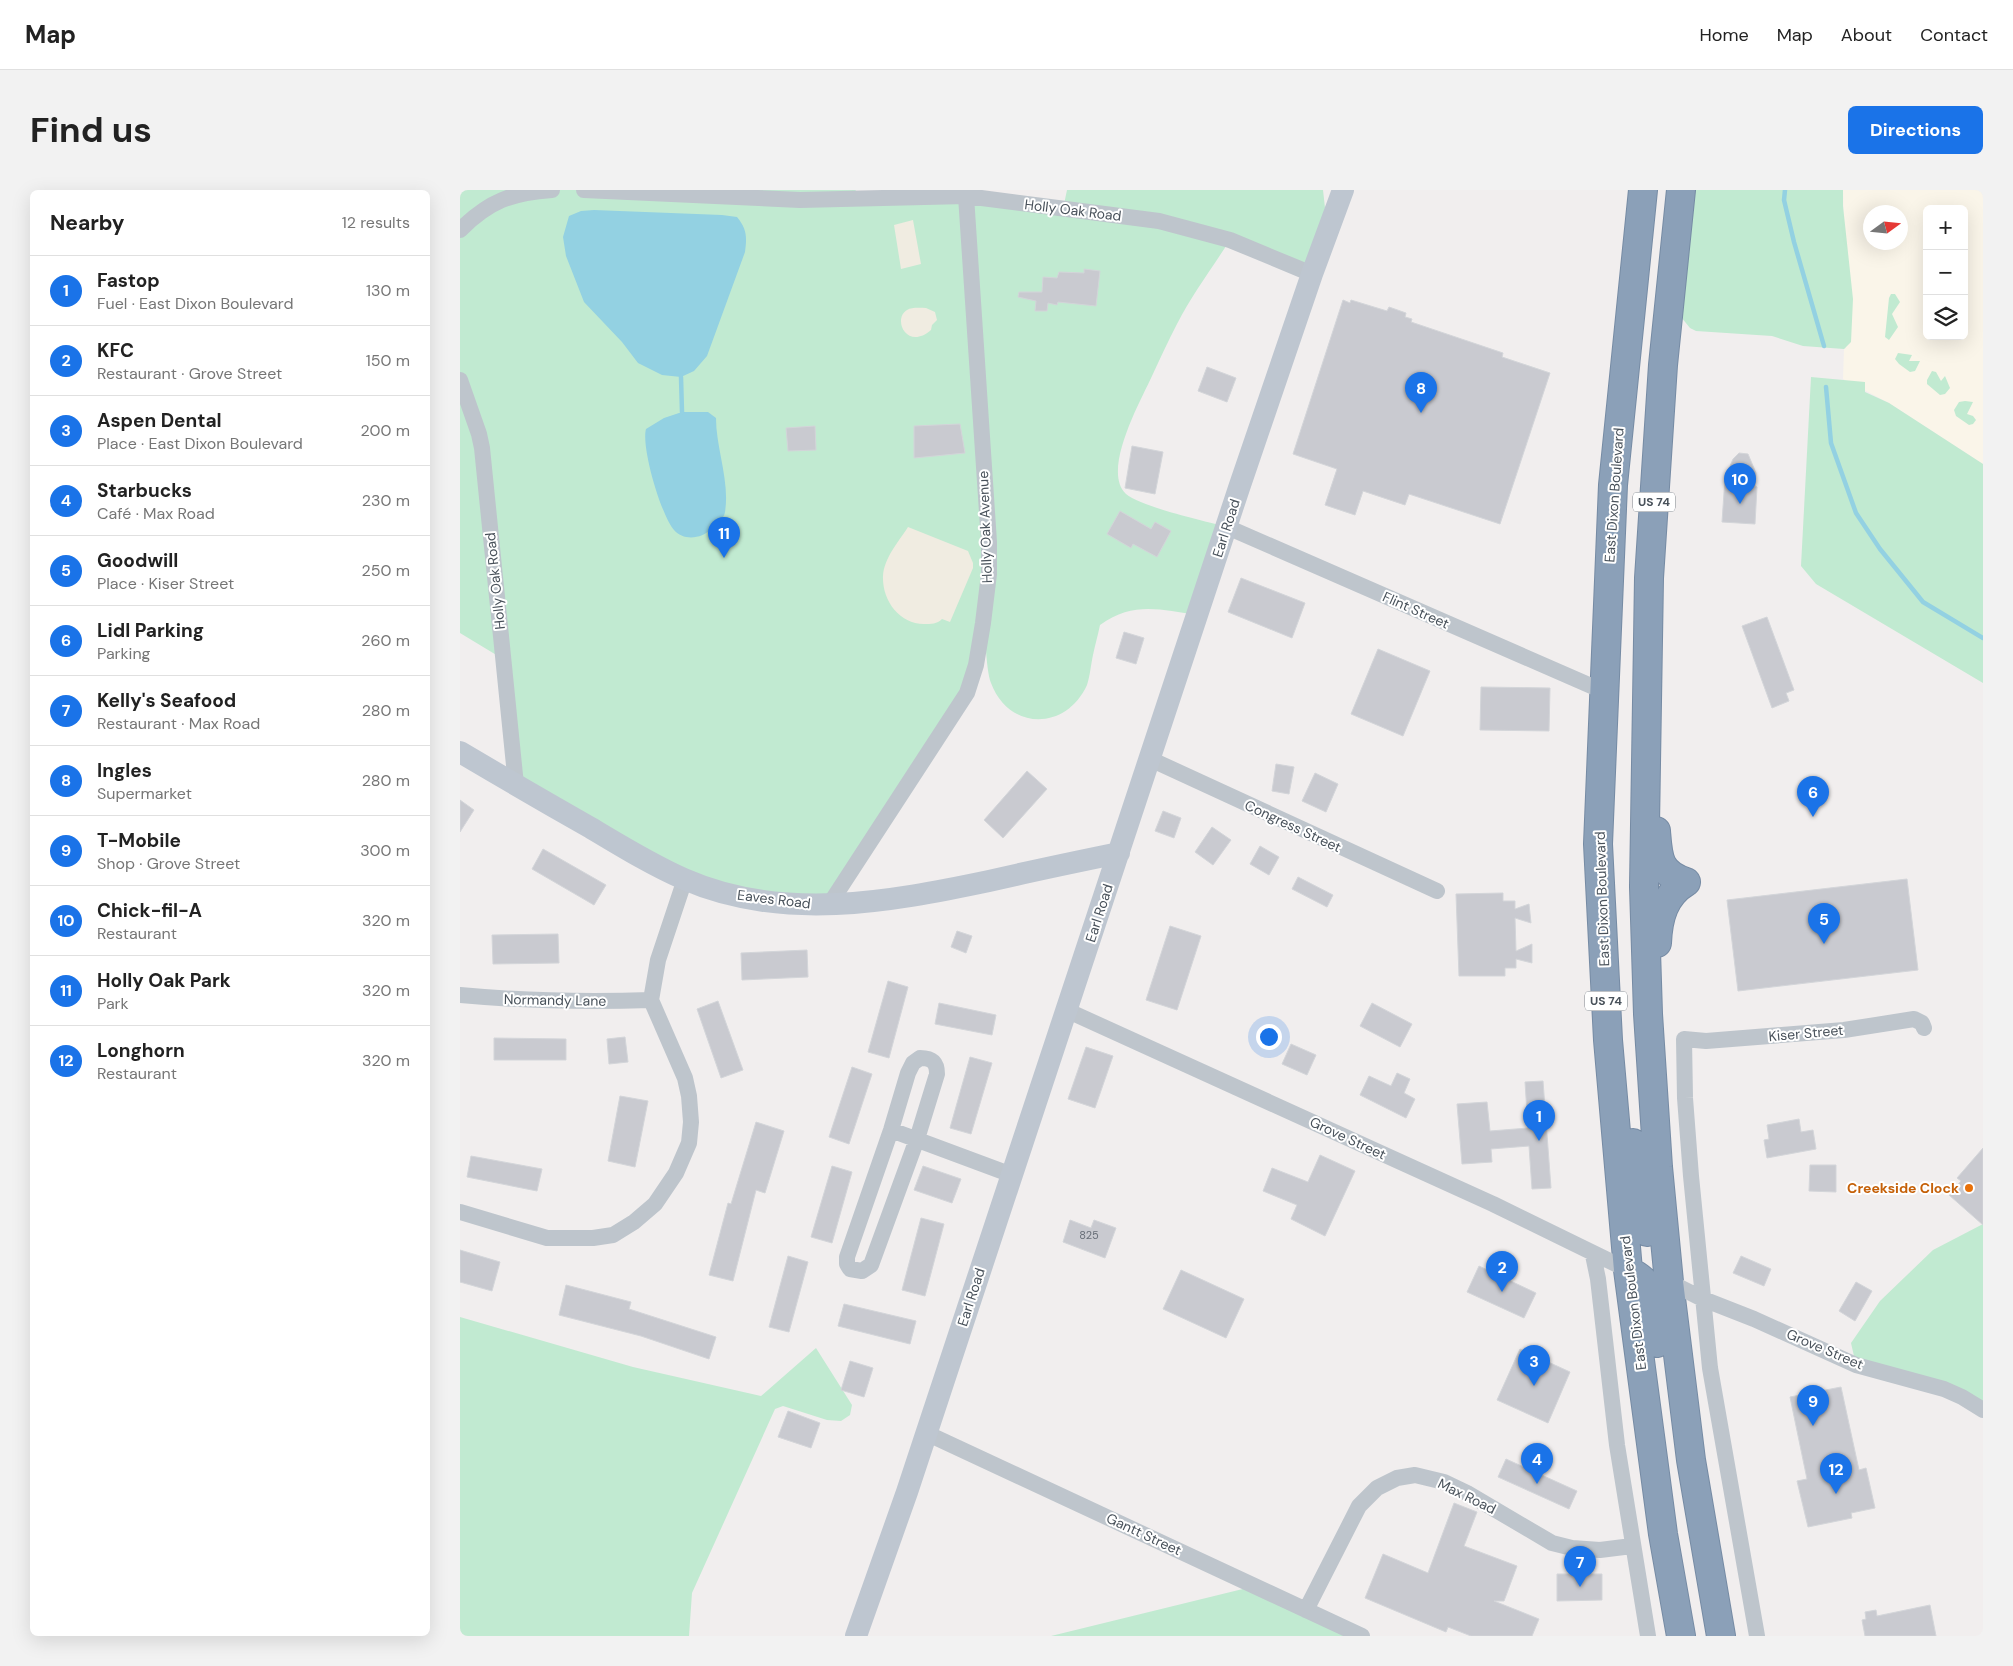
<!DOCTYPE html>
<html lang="en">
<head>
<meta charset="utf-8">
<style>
	body { margin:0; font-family:"DM Sans",sans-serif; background:#f2f2f2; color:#222 }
	.controls { position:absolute; right:15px; top:15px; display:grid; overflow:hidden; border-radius:8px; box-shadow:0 5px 20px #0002 }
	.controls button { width:45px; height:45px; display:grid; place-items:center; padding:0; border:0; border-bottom:1px solid #e0e0e0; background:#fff; color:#222; font:25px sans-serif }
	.compass { position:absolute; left:1403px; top:15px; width:45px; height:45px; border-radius:50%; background:#fff; box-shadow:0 5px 20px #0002; rotate:75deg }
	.you { position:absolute; left:808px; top:846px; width:18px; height:18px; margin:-12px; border:4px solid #fff; border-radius:50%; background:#1a73e8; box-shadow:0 0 0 8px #1a73e833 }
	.badge { display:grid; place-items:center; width:32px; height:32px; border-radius:50%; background:#1a73e8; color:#fff; font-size:16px; font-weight:700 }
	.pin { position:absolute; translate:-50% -41px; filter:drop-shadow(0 1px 2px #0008) }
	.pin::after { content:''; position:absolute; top:26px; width:18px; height:15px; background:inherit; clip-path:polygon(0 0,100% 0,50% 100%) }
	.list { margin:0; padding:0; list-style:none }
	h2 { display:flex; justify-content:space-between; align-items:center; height:65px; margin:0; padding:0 20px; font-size:21px }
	h2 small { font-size:16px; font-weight:400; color:#767676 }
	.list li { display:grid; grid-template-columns:32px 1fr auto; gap:15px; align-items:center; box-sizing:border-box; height:70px; padding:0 20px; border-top:1px solid #e0e0e0 }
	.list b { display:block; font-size:19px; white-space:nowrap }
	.list p { margin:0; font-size:16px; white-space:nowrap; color:#767676 }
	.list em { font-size:16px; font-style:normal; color:#767676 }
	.icon { flex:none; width:28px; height:28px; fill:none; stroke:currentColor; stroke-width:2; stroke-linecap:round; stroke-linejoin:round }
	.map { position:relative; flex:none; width:1523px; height:1446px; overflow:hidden; border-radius:8px }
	header { display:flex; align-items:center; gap:30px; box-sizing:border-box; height:70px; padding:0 25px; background:#fff; border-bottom:1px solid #e0e0e0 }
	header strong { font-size:24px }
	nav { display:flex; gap:28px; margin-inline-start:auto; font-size:18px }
	.intro { display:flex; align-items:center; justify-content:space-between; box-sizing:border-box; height:120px; padding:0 30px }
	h1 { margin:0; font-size:35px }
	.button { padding:12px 22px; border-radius:8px; background:#1a73e8; color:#fff; font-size:18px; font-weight:700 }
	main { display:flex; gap:30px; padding:0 30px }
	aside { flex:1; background:#fff; border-radius:8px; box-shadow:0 5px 20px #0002 }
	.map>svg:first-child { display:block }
</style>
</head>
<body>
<header>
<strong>Map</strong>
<nav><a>Home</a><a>Map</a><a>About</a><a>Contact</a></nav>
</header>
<div class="intro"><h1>Find us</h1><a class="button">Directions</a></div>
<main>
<aside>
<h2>Nearby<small>12 results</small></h2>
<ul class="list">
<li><span class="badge">1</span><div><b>Fastop</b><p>Fuel · East Dixon Boulevard</p></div><em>130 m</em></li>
<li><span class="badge">2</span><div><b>KFC</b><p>Restaurant · Grove Street</p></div><em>150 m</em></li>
<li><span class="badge">3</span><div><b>Aspen Dental</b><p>Place · East Dixon Boulevard</p></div><em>200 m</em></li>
<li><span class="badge">4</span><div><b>Starbucks</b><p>Café · Max Road</p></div><em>230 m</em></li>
<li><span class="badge">5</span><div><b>Goodwill</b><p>Place · Kiser Street</p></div><em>250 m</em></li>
<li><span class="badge">6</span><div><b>Lidl Parking</b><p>Parking</p></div><em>260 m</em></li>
<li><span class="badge">7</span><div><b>Kelly's Seafood</b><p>Restaurant · Max Road</p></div><em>280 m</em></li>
<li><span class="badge">8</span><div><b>Ingles</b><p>Supermarket</p></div><em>280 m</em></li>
<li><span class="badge">9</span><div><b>T-Mobile</b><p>Shop · Grove Street</p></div><em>300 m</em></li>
<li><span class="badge">10</span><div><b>Chick-fil-A</b><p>Restaurant</p></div><em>320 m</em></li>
<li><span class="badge">11</span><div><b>Holly Oak Park</b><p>Park</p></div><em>320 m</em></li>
<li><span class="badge">12</span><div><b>Longhorn</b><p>Restaurant</p></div><em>320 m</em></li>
</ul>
</aside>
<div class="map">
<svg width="1523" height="1446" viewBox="0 0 1523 1446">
	<rect width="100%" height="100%" fill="#f1eeee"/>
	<path fill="#faf5e9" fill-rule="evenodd" d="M1383,0h140v274l-94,-61 -46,-24 1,-30 2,-1zM1467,19h37v127h-37zM1410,22h30v30h-30z"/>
	<path fill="#c1ead1" d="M0,0h396l-5,8 212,11 4,-19h256l2,18 -13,67 -82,-35c-18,28 -38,55 -53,84 -9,17 -17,35 -25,52 -11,24 -51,95 -26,118 15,13 79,27 101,33l-29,88c-38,-5 -64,-14 -98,10 -2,10 -5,20 -7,30 -2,9 -3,21 -6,30 -21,46 -78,46 -96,-2 -5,-14 -5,-42 -7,-57l-8,39 -147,240 -102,-12 -211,-108 -13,-126 -43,-26z
		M1234,0h149v16l10,93 -2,43 -7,7 -41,-3 -31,-10 -76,-5 -6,-3 -9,-11z
		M1431,104h4l5,8 -8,12 6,13 -9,13 -4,-3 4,-39z
		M1438,163l14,2 -3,6h11l-5,10 -5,1 -11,-8 -4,-5z
		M1472,181l4,1 5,9 4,-5 5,12 -5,6 -5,1 -13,-11v-4z
		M1351,187l54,5v10l24,11 94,61v219l-167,-99 -15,-18z
		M1505,211l8,1 -6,12 6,2 3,4 -3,4 -4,1 -13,-9 -2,-6 5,-8z
		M1523,1034v186l-127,-45 -5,-22 29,-42 53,-51z
		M0,1127l173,50 128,29 55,-48 36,57 -2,10 -9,6 -14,-1 -44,-14 -8,3 -83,184 -3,43h-229z
		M795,1396l107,50h-311z"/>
	<path fill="#f0ece1" d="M453,30l8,44 -20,5 -7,-44z
		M466,118l9,4 2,8 -5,5 -1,5c-24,21 -39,-11 -24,-20 5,-3 13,-2 19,-2z
		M448,337l60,24 5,12v5l-23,54 -8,-3c-5,5 -11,5 -18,5 -25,0 -42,-24 -41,-48 1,-18 16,-35 25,-49z"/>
	<path fill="#93d1e2" d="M134,20l128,5 15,2c10,12 10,20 8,35l-38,104 -13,15 -13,6 -19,-2 -24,-12 -16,-21 -38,-40 -18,-46 -3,-19 6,-21 12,-5z
		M222,222h26l8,6c0,31 14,63 9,94 -1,7 -9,13 -14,17 -9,10 -28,12 -37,1 -13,-15 -33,-83 -28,-101l18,-11z"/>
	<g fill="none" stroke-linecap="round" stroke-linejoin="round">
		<path stroke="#93d1e2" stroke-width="4.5" d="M1325,0l-1,10 10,42 30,104
			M221,187l1,35
			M1366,197l5,56 25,70 24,36 43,53 60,36"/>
	</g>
	<path fill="#c9cad0" stroke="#d3d5d9" d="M624,79l16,2 -4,35 -38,-4 -1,3 -9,-2 -1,8h-12l1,-10 -18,-4 1,-5h23l1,-15 14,1 2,-6 25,1z
		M883,110l7,3 1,-3 36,11 2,-4 17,6 -1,4 7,2 -1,3 92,31 -1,4 48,16 -50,151 -91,-30 -4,11 -42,-14 -8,24 -30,-10 12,-36 -44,-15z
		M747,177l29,11 -9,24 -29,-11z
		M500,234l5,29 -51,5v-32z
		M355,236l1,24 -28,1 -2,-23z
		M672,256l31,6 -8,42 -30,-6z
		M1279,263l9,1 8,19 -1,13 2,1 -2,37 -33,-2 3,-44 8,-19z
		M660,321l31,18 4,-7 16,9 -14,26 -24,-13 -2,4 -24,-14z
		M781,388l64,25 -13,35 -64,-26z
		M1307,427l27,73 -8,3 3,8 -17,7 -30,-82z
		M664,442l20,6 -8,26 -20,-6z
		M918,459l52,22 -27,65 -52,-22z
		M1021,497l69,1 -1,43 -69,-1z
		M816,574l18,3 -5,27 -17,-3z
		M567,581l20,18 -44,49 -19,-18z
		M855,583l23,11 -12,28 -24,-11z
		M0,610l14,10 -14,22z
		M703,621l18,7 -7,20 -19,-7z
		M752,637l19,13 -18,25 -18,-13z
		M800,656l19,11 -10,18 -19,-11z
		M83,659l63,36 -12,20 -62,-36z
		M838,687l35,18 -6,12 -35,-18z
		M1447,689l11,91 -180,21 -11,-91z
		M1043,703v8h12v8l14,-5 2,19 -16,-5 1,33 16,-7v19l-16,-4v9h-11v8h-46l-3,-82z
		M710,736l31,10 -24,74 -31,-10z
		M497,741l15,5 -6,17 -15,-6z
		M98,744l1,29 -66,1 -1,-29z
		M347,760l1,27 -66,3 -1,-27z
		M428,791l20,6 -19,71 -21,-6z
		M258,811l25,69 -22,8 -24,-69z
		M479,813l57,12 -4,20 -57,-11z
		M912,813l40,21 -12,23 -40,-21z
		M165,847l3,25 -19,2 -2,-25z
		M34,848l72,1v21h-72z
		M831,854l25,11 -9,20 -25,-11z
		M626,857l27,9 -18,52 -27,-9z
		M510,867l22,6 -21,71 -21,-6z
		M392,877l20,7 -23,70 -20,-7z
		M937,883l13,6 -6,14 11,6 -9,19 -46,-23 9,-19 22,10z
		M1083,891l8,107 -19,1 -3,-43 -38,3 1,13 -30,2 -5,-60 30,-2 3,29 38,-3 -3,-46z
		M160,906l28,5 -13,66 -27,-6z
		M1339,929l2,13 12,-2 3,19 -49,9 -3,-18 5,-1 -2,-14z
		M296,932l28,9 -19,62 -9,-3 -23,91 -24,-6 19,-72 3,1z
		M1523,958v77l-34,-30 12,-14 -4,-3z
		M860,965l35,16 -30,65 -34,-17 6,-14 -34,-14 9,-23 36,14z
		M11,966l71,13 -5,22 -70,-14z
		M1350,975h26v27l-27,-1z
		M372,976l20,6 -20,71 -21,-6z
		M463,976l38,13 -9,24 -38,-13z
		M461,1028l23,6 -19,72 -23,-6z
		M610,1030l21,8 3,-8 22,8 -11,30 -42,-16z
		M0,1060l40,12 -8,29 -32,-9z
		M328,1066l20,6 -19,70 -20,-5z
		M1281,1066l30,13 -7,17 -31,-13z
		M1019,1076l57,27 -12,25 -57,-26z
		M721,1080l63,29 -18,39 -63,-29z
		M1396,1092l16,9 -17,30 -16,-10z
		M106,1095l65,17 -2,7 87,28 -7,22 -68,-23 -82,-21z
		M384,1114l72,17 -6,23 -72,-18z
		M1060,1159l50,23 -22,51 -51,-23z
		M390,1171l23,7 -9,29 -23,-7z
		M1381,1197l18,83 7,-2 9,40 -24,5 1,5 -44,9 -11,-46 10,-2 -17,-82z
		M328,1221l32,12 -9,25 -33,-11z
		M1046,1269l71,32 -8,18 -71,-32z
		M994,1313l23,9 -13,34 53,20 -13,35h-10l45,18 -7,17h-61l-23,-9 -2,5 -81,-34 18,-44 45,19z
		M1097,1384h45v26l-45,1z
		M1470,1415l6,31h-71l-3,-16 4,-1 -1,-7 11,-2 1,6z"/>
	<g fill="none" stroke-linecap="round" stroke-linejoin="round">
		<defs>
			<path id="highway" d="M1183,0l-30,295 -15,359 10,196 20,230 35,264 18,102
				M1221,0l-18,175 -14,213 -5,309 4,127 10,153 11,115 22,178 30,176
				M1196,641c2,26 2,42 30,51
				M1197,753c1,-25 7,-48 29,-61
				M1173,953l14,89
				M1169,1081c5,3 12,6 16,12 11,15 10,42 12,60"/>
		</defs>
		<use href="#highway" stroke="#768ba4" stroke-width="30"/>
		<path stroke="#bec5cc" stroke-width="16" d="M124,0l216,10 166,-4 193,25 71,19 82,34
			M0,40c29,-29 51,-37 92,-40
			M0,190l19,54 3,14 34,337
			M767,337l378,165
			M690,569l287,132
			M369,715l138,-212 9,-28 7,-42 6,-49v-32l-23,-346
			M0,805c64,6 127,7 191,5
			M606,820l427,194 135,66
			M460,868c11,0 17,3 17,16l-20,65 -46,126 -9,6 -12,-2 -3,-5v-7l44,-127 17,-57 5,-10z
			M431,940l121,45
			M0,1022l87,26h46l20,-3 21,-13 21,-18 21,-31 13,-30 2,-21 -2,-26 -4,-18 -34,-78 7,-40 27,-81
			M1133,1065l5,24 19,166 31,191
			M1209,1092l34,17 51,20 102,46 88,24 18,8 21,13
			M466,1243l436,203
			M846,1420l53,-104 18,-18 20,-10 18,-3 29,7 23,11 85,50 20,5 28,2 32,-4
			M1297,1446l-47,-268 -19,-192 -6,-78 -1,-59 22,2 138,-11 70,-11 8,4 2,5"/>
		<path stroke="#bec6d0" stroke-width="22" d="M0,562c44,26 87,51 131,76 30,18 61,37 93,51 98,43 205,23 305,2 43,-10 86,-19 130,-28
			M396,1446l51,-144 332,-1004 73,-214 31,-84"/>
		<use href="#highway" stroke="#8ba0b8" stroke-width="28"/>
	</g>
	<circle fill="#e8710a" stroke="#fff" stroke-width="2" cx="1509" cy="998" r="5"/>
	<g text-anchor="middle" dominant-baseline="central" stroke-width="4" stroke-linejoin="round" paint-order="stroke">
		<g font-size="11" fill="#686f78">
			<text x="629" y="1045">825</text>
		</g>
		<g fill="#fff" stroke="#7f858c" stroke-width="1">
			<rect x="1173" y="302.5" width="42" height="19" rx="4"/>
			<rect x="1125" y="801.5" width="42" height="19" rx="4"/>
		</g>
		<g font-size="12" font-weight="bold" fill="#48515a">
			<text x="1194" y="312">US 74</text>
			<text x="1146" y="811">US 74</text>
		</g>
		<g font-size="14" fill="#48515a" stroke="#fff">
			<text transform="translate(613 20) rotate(7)">Holly Oak Road</text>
			<text transform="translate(1154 305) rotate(-86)">East Dixon Boulevard</text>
			<text transform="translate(525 337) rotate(-92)">Holly Oak Avenue</text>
			<text transform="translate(766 338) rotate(-72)">Earl Road</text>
			<text transform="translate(35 391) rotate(-96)">Holly Oak Road</text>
			<text transform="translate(956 420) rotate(24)">Flint Street</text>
			<text transform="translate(833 636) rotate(25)">Congress Street</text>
			<text transform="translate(314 709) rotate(7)">Eaves Road</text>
			<text transform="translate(1142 709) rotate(-92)">East Dixon Boulevard</text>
			<text transform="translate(639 723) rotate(-72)">Earl Road</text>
			<text transform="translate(95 810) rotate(1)">Normandy Lane</text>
			<text transform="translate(1346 843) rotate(-5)">Kiser Street</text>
			<text transform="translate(888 948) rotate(25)">Grove Street</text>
			<text transform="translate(511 1107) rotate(-72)">Earl Road</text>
			<text transform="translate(1173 1113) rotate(-97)">East Dixon Boulevard</text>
			<text transform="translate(1365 1159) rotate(23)">Grove Street</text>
			<text transform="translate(1007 1306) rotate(26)">Max Road</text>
			<text transform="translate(684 1344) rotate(25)">Gantt Street</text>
		</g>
		<g font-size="14" font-weight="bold" fill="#c56008" stroke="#fff" text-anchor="end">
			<text x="1499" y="998">Creekside Clock</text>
		</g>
	</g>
</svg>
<div class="controls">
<button>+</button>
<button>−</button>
<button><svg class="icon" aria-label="layers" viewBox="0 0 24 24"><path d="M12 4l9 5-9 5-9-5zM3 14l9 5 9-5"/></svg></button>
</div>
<svg class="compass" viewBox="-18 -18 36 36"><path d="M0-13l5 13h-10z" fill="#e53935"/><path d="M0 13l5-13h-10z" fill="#767676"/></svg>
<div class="you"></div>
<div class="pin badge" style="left:1079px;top:951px">1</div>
<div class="pin badge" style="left:1042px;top:1102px">2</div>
<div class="pin badge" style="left:1074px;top:1196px">3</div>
<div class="pin badge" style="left:1077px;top:1294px">4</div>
<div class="pin badge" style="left:1364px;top:754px">5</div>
<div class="pin badge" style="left:1353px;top:627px">6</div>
<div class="pin badge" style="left:1120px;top:1397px">7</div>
<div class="pin badge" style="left:961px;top:223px">8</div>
<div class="pin badge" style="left:1353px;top:1236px">9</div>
<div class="pin badge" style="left:1280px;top:314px">10</div>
<div class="pin badge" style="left:264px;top:368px">11</div>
<div class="pin badge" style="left:1376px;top:1304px">12</div>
</div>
</main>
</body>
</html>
